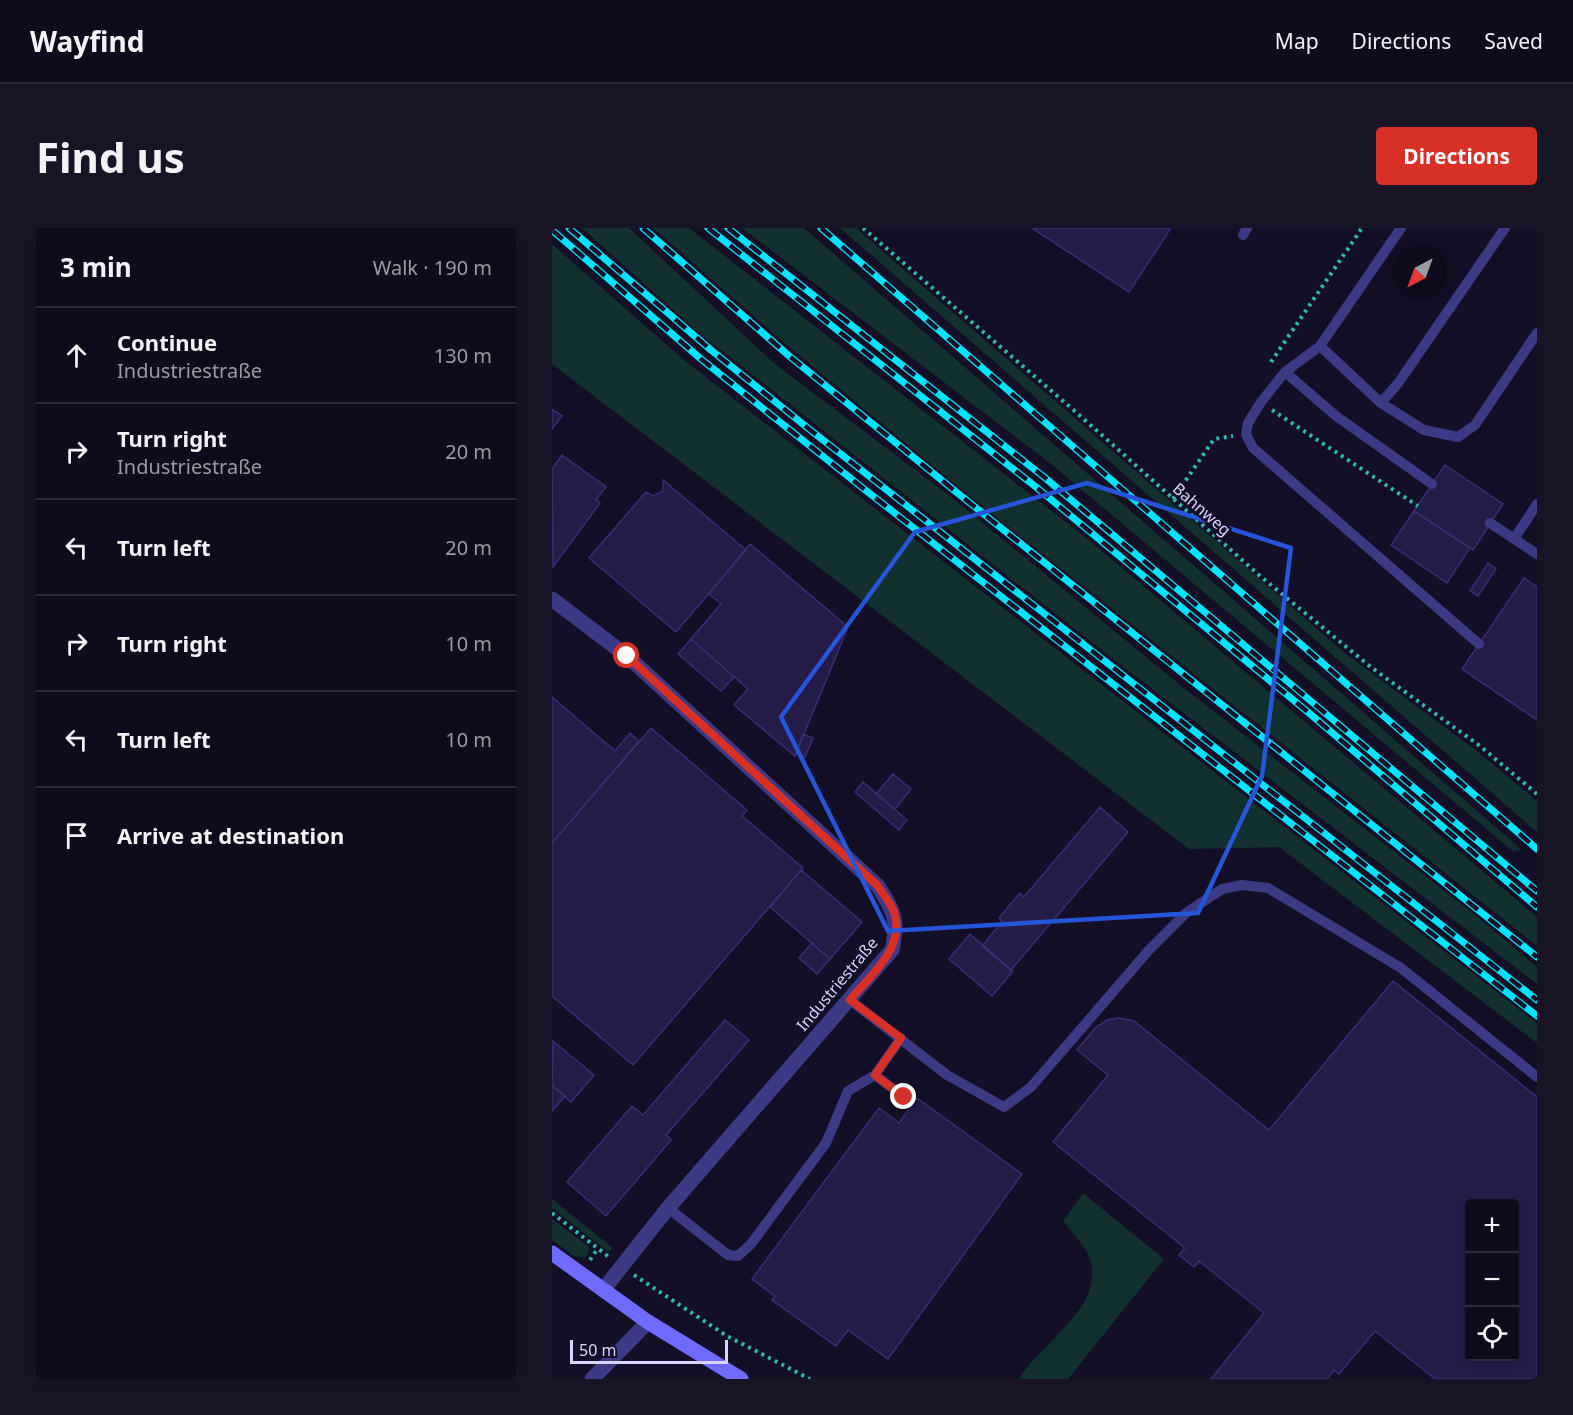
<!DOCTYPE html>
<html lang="en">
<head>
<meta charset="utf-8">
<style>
	body { margin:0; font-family:"Noto Sans",sans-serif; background:#171425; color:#f1f3f6 }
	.controls { position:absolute; right:18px; bottom:18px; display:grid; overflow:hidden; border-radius:6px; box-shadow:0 3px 9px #0003 }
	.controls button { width:54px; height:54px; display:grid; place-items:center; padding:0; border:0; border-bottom:2px solid #2e2b3b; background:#0e0b1c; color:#f1f3f6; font:30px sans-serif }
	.compass { position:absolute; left:841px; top:18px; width:54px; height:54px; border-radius:50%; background:#0e0b1c; box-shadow:0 3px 9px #0003; rotate:221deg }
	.scale { position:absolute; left:18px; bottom:15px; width:158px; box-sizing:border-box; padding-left:6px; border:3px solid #d9d4ff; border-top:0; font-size:16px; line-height:21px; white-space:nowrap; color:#d9d4ff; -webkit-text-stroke:4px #130f26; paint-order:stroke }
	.stop { position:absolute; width:18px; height:18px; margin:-14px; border:4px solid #d93025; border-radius:50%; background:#fff }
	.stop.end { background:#d93025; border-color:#fff; box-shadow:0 2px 6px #0008 }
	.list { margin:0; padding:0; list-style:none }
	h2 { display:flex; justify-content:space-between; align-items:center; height:78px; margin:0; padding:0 24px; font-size:26px }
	h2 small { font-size:20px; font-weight:400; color:#9b9ba3 }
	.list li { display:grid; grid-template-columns:39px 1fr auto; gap:18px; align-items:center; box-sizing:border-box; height:96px; padding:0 24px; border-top:2px solid #2e2b3b }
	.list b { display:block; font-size:22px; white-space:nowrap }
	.list p { margin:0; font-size:20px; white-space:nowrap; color:#9b9ba3 }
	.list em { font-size:20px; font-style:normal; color:#9b9ba3 }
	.icon { flex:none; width:33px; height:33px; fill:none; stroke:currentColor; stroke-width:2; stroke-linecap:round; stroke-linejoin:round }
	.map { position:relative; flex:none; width:985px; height:1151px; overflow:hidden; border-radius:6px }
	header { display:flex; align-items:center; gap:36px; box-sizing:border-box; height:84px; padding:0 30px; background:#0e0b1c; border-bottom:2px solid #2e2b3b }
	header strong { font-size:28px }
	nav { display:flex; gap:33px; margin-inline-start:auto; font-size:21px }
	.intro { display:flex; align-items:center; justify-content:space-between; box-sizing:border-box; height:144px; padding:0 36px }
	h1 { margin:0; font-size:42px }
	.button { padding:15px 27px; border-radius:6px; background:#d93025; color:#fff; font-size:21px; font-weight:700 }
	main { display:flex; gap:36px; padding:0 36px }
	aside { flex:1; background:#0e0b1c; border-radius:6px; box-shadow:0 3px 9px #0003 }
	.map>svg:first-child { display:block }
</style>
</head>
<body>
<header>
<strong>Wayfind</strong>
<nav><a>Map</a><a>Directions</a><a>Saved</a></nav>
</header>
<div class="intro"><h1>Find us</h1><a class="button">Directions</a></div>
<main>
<aside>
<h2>3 min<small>Walk · 190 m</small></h2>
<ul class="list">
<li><svg class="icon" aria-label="ahead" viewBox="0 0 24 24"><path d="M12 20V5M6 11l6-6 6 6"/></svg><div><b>Continue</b><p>Industriestraße</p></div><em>130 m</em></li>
<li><svg class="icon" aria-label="right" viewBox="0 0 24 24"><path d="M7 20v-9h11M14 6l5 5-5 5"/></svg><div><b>Turn right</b><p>Industriestraße</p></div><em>20 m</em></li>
<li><svg class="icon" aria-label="left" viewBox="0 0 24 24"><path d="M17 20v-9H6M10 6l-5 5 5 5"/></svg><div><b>Turn left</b></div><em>20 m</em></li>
<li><svg class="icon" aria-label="right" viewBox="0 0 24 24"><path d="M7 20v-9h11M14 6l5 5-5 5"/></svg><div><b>Turn right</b></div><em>10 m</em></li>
<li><svg class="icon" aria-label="left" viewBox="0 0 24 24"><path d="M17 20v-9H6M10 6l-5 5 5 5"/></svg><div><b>Turn left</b></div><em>10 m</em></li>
<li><svg class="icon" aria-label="arrive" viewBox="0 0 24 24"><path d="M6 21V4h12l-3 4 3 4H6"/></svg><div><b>Arrive at destination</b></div></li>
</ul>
</aside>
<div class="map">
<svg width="985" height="1151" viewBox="0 0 985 1151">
	<rect width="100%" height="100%" fill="#130f26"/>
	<path fill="#12302f" d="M30,0h47l146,136 176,133 233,191 294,229 59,50v17l-433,-332 -407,-321z
		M101,0h36l396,309 452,380v29l-582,-462 -168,-139z
		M190,0h62l717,621 -7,3 -463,-388z
		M288,0h16l490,426 131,97 53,44 7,6v31z
		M0,16l132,116 853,663v20l-258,-196 -90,2 -637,-485z
		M531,965l81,66 -96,120h-49c21,-36 83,-69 72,-116 -2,-14 -20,-31 -28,-42z
		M0,971l61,49 -5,4 -56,-44z
		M0,991l36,27 1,5 -4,7 -11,-2 -22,-16z"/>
	<path fill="#241b47" stroke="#3b2d73" stroke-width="1.5" fill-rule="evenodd" d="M480,0h139l-42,64z
		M0,181l10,7 -10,13z
		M10,227l44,32 -10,13 4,3 -47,64 -1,-98z
		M893,237l58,39 -30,46 -59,-39z
		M111,252l83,70 -70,82 -87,-74 57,-66 7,4 10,-5z
		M862,283l56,37 -23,35 -56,-38z
		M198,316l98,83 -53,129 -61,-51 14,-16 -57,-50 30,-35 -12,-10z
		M936,335l8,6 -18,27 -8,-5z
		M972,350l13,9v133l-75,-51z
		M139,411l43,38 -13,14 -43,-37z
		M0,469l63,54 15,-18 9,8 -87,102z
		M99,500l96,82 -5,6 61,52 -170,197 -81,-69v-153z
		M251,506l10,4 -8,19 -9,-4z
		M341,546l18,15 -16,20 -19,-15z
		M311,554l44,38 -8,10 -44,-38z
		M548,579l28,25 -117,138 -29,-24 20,-24 -3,-4 21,-25 4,4z
		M249,642l61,52 -32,37 -60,-52z
		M418,706l43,37 -21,25 -43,-37z
		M260,715l18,16 -13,15 -18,-16z
		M841,753l144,116v282h-102l-60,-48 -36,43 -5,-4 -7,9h-116l53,-66 -65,-52 -5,6 -15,-12 6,-7 -132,-106 55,-67 -31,-25 19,-23 11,-7 12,-2 15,3 135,109zM918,976h45v152h-45z
		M173,792l24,20 -83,95 5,5 -65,76 -39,-34 65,-76 11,9z
		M1,813l41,34 -23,27 -19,-17z
		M0,857l13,11 -13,15z
		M365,870l105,76 -134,185 -40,-29 -12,16 -64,-46 3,-4 -23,-17 127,-171 20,15z"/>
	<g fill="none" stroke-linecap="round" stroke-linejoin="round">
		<path stroke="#2fb8b0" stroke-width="4" stroke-dasharray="3 4.5" stroke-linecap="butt" d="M311,0l214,185 183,163 112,92 108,78 57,48
			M719,134l91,-134
			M720,182l146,96
			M621,271l41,-60 19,-3
			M0,985l57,44
			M38,1032l8,-12
			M82,1047l93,61 83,43"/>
		<path stroke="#3d3a85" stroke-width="10" d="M849,0l-81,118 -35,26 -24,30 -13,21 -2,11 7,14 226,196
			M691,7l4,-7
			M768,118l61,57 18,-21 106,-154
			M733,144l51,44 96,68
			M829,175l43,27 34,7 17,-12 62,-92
			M938,295l47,31
			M962,311l23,-35
			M298,772l97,75 57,32 27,-20 118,-137 37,-37 36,-24 20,-4 26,3 133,80 136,109
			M323,847l26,-37
			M116,980l60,47 10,1 13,-12 75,-101 22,-52 27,-16 29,22"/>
		<path stroke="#3d3a85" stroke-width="15" d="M0,371l75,57 251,230c16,26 21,33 14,64l-224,258 -65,82
			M40,1151l56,-57"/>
		<path stroke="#6f6bff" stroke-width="15" d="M0,1025l96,69 93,57"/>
		<defs>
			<path id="rail" d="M17,0l142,122 98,79 728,571
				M91,0l145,127 167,136 582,466
				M156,0l328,259 273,226 228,194
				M176,0l316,249 493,414
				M269,0l716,621
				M0,2l149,129 163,130 673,527"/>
		</defs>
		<use href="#rail" stroke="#00e5ff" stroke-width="7"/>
		<use href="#rail" stroke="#130f26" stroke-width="4.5" stroke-dasharray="14" stroke-linecap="butt"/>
	</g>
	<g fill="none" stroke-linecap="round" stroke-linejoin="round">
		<path stroke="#d93025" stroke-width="8" d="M75,428l251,230c5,9 15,19 17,29 9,34 -25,61 -45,85l51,38 -26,37 29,22"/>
	</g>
	<path fill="none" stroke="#2655da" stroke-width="4.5" stroke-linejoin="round" d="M535,255l204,65 -29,228 -64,137 -310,18 -107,-214 134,-185z"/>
	<g text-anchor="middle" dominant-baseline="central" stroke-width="5" stroke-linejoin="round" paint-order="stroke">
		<g font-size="16" fill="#d9d4ff" stroke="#130f26">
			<text transform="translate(650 281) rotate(41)">Bahnweg</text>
			<text transform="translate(285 756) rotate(-50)">Industriestraße</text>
		</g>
	</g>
</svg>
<div class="controls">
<button>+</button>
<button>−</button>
<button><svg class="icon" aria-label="locate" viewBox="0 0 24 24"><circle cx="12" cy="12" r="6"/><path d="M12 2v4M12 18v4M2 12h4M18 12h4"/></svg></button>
</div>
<svg class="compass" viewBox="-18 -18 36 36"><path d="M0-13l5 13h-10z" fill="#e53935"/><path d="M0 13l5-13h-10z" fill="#9b9ba3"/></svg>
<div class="scale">50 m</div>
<div class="stop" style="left:75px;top:428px"></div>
<div class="stop end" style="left:352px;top:869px"></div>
</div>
</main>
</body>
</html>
